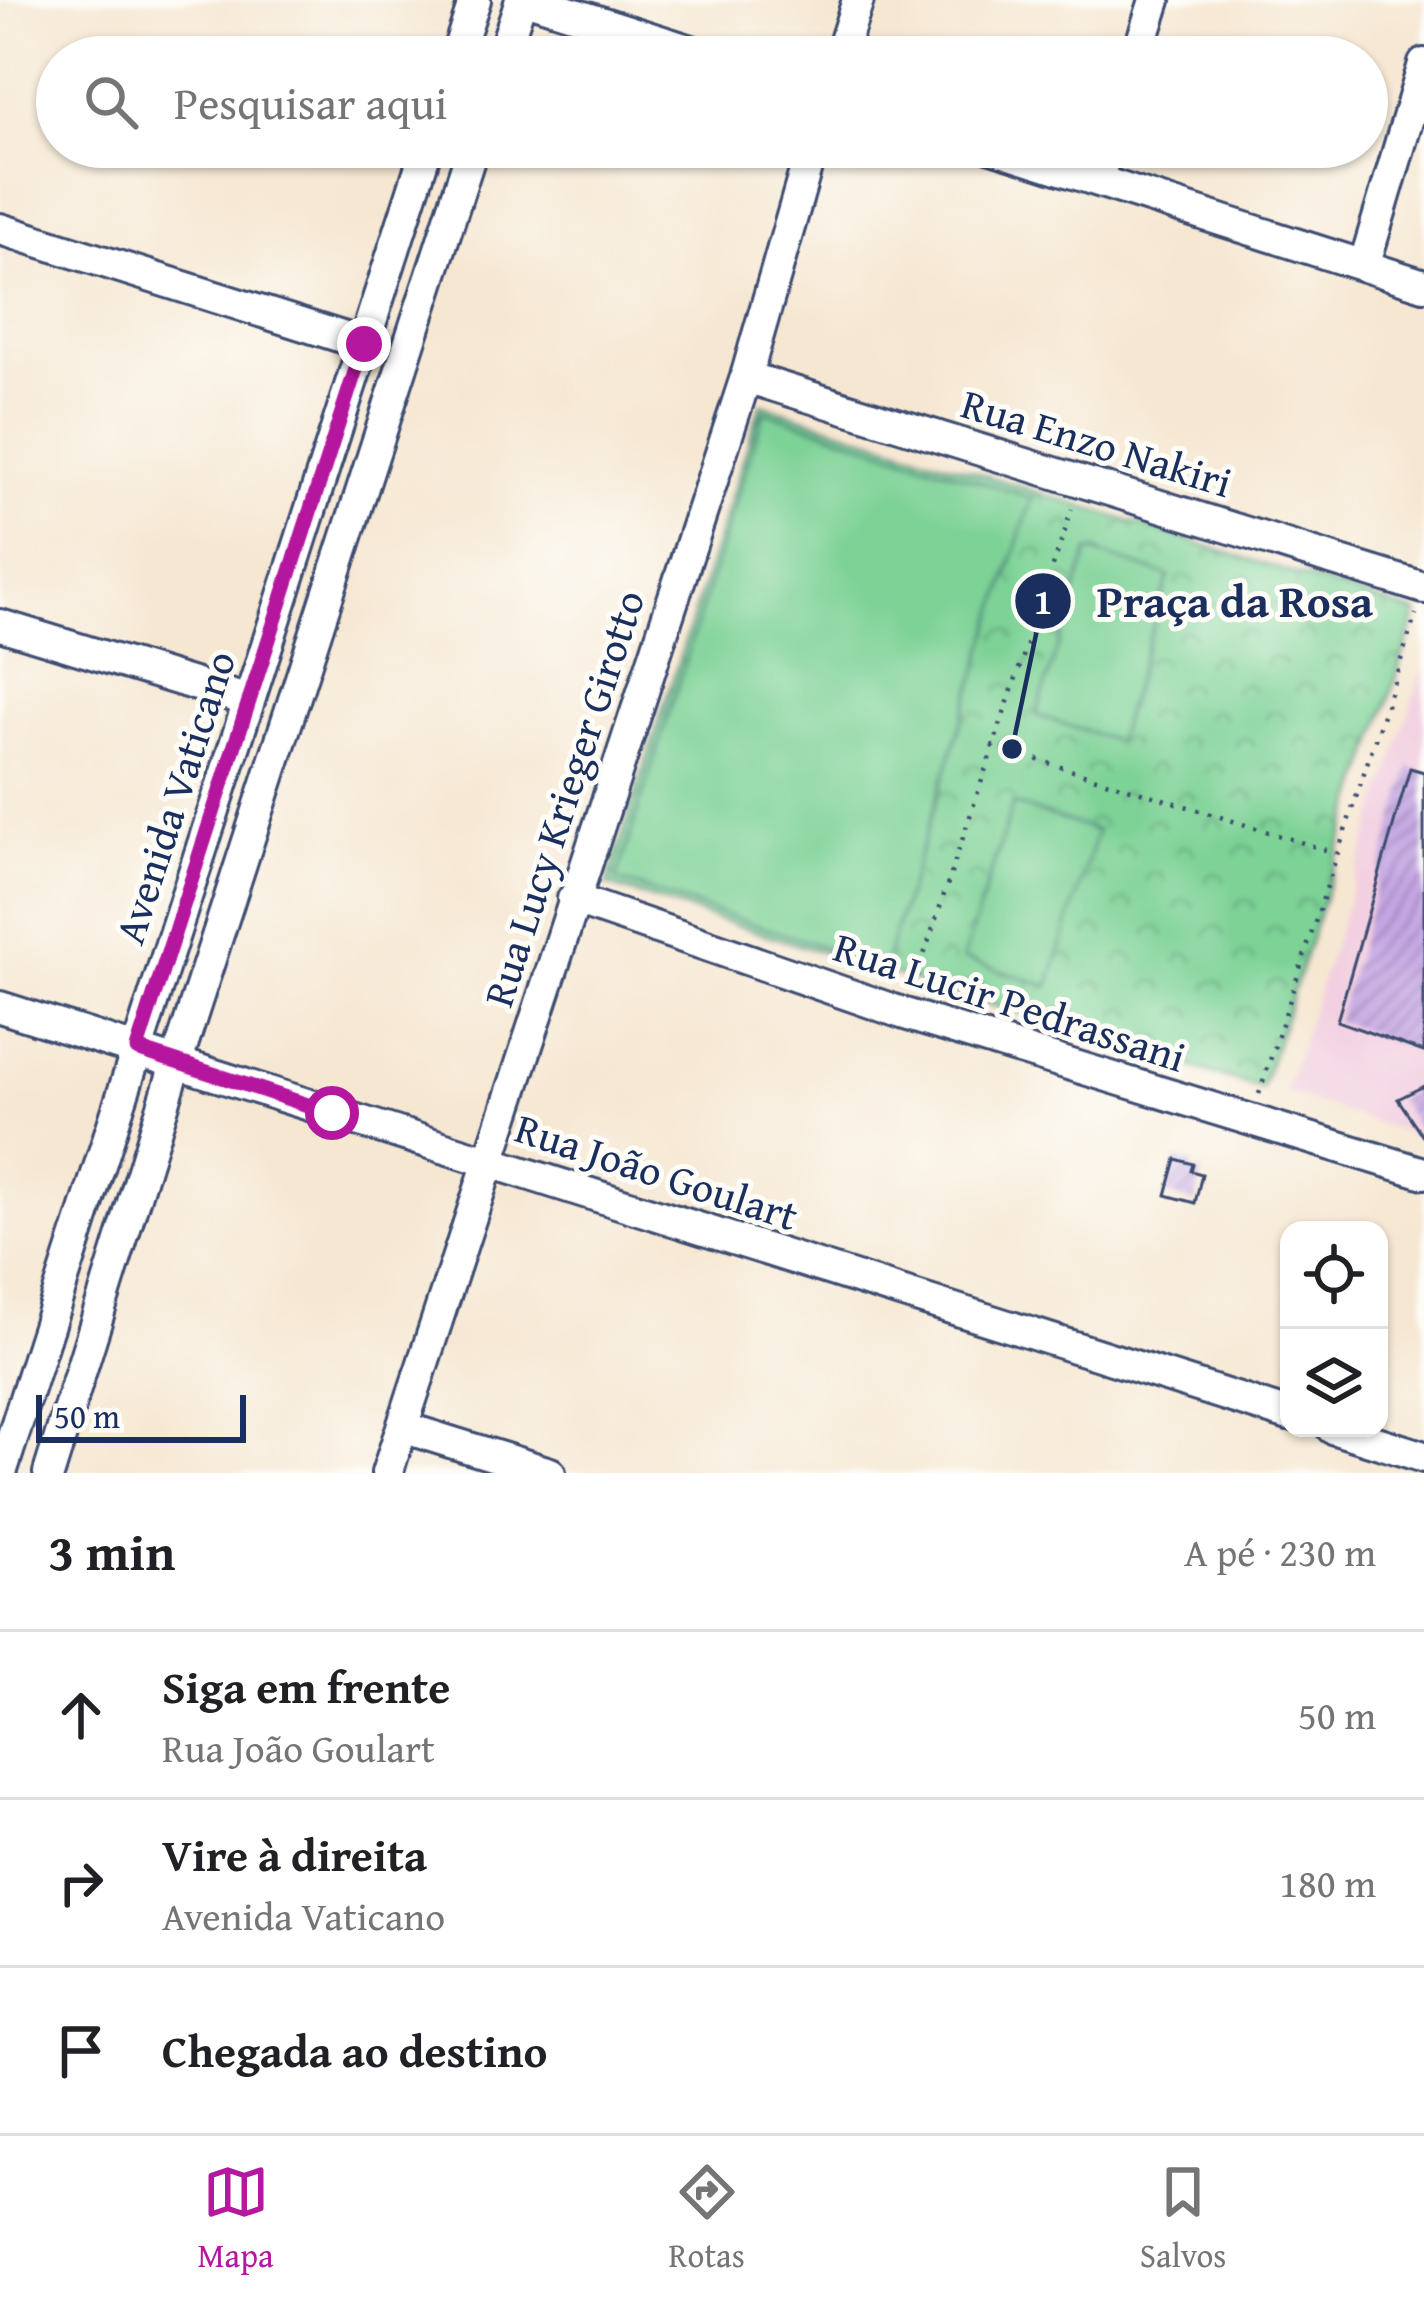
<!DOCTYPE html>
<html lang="pt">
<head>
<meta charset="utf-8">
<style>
	body { margin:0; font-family:"Gentium Book Plus",serif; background:#f2f2f2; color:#202124 }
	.controls { position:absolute; right:36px; bottom:36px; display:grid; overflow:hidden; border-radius:24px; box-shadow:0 3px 9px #0004 }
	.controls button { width:108px; height:108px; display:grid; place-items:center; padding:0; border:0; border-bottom:3px solid #e0e0e0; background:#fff; color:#202124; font:60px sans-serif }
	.scale { position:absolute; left:36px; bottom:30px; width:210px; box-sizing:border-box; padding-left:12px; border:6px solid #1b2f5e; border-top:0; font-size:33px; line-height:42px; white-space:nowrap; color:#1b2f5e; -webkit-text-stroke:9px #fdfcf7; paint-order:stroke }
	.stop { position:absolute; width:36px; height:36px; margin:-27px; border:9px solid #b5179e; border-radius:50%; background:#fff }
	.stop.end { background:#b5179e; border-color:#fff; box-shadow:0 3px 12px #0008 }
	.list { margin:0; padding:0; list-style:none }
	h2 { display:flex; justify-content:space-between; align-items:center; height:156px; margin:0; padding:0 48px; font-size:51px }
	h2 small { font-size:39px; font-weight:400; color:#757577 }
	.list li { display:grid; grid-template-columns:78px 1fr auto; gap:36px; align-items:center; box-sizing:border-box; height:168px; padding:0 48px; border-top:3px solid #e0e0e0 }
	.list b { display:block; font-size:45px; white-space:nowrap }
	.list p { margin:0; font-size:39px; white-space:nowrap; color:#757577 }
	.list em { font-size:39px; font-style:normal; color:#757577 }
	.icon { flex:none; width:66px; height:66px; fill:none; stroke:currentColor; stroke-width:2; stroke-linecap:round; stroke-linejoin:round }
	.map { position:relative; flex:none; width:1424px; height:1473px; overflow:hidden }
	.search { position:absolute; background:#fff; box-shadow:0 3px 9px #0004; left:36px; right:36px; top:36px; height:132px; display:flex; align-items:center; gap:30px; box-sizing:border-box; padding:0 42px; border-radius:66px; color:#757577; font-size:45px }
	.sheet { height:660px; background:#fff }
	nav { display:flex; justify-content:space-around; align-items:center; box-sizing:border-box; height:168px; border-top:3px solid #e0e0e0; background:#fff; font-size:33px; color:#757577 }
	nav a { display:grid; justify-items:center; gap:6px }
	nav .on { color:#b5179e }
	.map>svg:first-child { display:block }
</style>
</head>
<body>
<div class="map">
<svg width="1424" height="1473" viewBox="0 0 1424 1473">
	<defs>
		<pattern id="park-crowns" width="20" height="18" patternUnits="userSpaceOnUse" patternTransform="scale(3)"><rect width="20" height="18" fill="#7dd296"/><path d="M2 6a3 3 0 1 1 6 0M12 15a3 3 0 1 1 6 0" fill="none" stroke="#66ab7e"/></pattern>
		<pattern id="building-hatch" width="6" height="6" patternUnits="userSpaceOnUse" patternTransform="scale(3)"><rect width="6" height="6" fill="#c5a6e3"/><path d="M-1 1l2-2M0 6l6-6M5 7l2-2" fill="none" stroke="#9f88bb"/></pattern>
	</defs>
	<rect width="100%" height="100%" fill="#fdfcf7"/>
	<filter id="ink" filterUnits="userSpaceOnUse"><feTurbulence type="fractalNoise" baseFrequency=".00833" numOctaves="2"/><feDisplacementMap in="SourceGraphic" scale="24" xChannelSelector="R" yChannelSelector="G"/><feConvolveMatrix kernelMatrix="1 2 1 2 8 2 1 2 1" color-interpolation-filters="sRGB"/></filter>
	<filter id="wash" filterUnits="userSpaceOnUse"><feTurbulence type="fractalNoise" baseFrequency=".004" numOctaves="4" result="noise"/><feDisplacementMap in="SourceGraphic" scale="48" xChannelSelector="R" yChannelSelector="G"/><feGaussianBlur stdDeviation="2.7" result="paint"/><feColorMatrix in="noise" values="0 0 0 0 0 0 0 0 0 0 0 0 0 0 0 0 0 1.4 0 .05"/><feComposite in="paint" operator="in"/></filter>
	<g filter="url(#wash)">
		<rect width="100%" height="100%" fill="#f6e7d2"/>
		<path fill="#f2cfe1" d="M1424,667v472l-139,-47z"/>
		<path fill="url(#park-crowns)" stroke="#4c807a" stroke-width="3" d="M761,404l656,209 -156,476 -654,-204z"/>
		<path fill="#7dd296" stroke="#4c807a" stroke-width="3" d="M764,411l268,87 -148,468 -268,-86z
			M1089,550l80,26 -53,165 -80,-26z
			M1013,804l84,27 -48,155 -86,-27z"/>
		<g id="blocks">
			<path fill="url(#building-hatch)" d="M1410,768l14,4v280l-87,-31z
				M1424,1086v52l-26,-39z
				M1176,1159l17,5 -2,7 11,3 -7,29 -29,-8z"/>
		</g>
	</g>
	<g filter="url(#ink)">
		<use href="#blocks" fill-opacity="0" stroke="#3c4b6f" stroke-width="3"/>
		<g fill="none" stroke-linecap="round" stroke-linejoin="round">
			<defs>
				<path id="minor" d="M531,0l179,57
					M456,57l19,-57
					M502,57l19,-57
					M840,57l18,-57
					M1137,57l18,-57
					M992,147l432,138
					M1097,180l11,-33
					M0,229l364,115
					M1364,266l60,-202
					M746,377l678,211
					M0,625l249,76
					M573,899l332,115 519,159
					M0,1007l1289,408
					M402,1427l148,46
					M1332,1428l92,29
					M1,1473l426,-1326
					M49,1473l128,-412 296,-914
					M387,1473l359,-1096 66,-230"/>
			</defs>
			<use href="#minor" stroke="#3c4b6f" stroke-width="36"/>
			<path stroke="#3c4b6f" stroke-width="4.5" stroke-dasharray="3 9" stroke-linecap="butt" d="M991,745l344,108
				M913,988l159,-479
				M1259,1094l157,-480"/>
			<use href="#minor" stroke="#fff" stroke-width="30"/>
		</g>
	</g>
	<g fill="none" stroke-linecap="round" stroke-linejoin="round" filter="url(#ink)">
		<path stroke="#b5179e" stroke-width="15" d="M332,1113l-195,-64 227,-705"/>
	</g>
	<g text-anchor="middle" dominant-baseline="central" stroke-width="10" stroke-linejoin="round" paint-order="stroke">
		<g font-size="42" fill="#1b2f5e" stroke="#fdfcf7">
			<text transform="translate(1097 442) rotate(17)">Rua Enzo Nakiri</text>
			<text transform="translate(174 797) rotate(-72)">Avenida Vaticano</text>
			<text transform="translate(563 798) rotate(-72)">Rua Lucy Krieger Girotto</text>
			<text transform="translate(1010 1001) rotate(18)">Rua Lucir Pedrassani</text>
			<text transform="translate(657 1171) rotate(18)">Rua João Goulart</text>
		</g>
	</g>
	<path fill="none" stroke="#1b2f5e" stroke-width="4.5" d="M1012 749L1043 601"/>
	<g fill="#1b2f5e" stroke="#fdfcf7" stroke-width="4.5">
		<circle cx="1012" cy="749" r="12"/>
		<circle cx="1043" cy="601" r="30"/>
	</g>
	<g font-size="36" text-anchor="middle" font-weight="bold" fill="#fff">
		<text x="1043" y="614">1</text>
	</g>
	<g font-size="45" text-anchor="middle" font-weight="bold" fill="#1b2f5e" stroke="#fdfcf7" stroke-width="10" stroke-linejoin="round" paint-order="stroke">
		<text x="1235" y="617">Praça da Rosa</text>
	</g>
</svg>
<div class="controls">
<button><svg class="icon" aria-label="locate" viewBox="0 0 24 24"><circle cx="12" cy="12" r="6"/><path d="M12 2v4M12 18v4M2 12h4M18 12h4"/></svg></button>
<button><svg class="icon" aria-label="layers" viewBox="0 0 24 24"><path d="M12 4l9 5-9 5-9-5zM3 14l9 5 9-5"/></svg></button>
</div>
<div class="scale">50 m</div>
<div class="stop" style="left:332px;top:1113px"></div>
<div class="stop end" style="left:364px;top:344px"></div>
<div class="search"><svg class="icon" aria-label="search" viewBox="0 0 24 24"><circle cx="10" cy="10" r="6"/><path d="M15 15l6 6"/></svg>Pesquisar aqui</div>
</div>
<section class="sheet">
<h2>3 min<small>A pé · 230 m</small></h2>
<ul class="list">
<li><svg class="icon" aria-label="ahead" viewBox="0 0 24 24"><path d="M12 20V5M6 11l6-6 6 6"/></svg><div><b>Siga em frente</b><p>Rua João Goulart</p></div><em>50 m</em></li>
<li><svg class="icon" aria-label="right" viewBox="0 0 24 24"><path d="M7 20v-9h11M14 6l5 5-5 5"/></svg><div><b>Vire à direita</b><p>Avenida Vaticano</p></div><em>180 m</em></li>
<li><svg class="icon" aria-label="arrive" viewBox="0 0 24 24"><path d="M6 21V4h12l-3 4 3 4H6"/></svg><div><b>Chegada ao destino</b></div></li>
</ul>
</section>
<nav>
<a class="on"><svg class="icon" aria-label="map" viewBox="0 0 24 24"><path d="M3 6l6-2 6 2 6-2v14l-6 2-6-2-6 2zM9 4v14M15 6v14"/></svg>Mapa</a>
<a><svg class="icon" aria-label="directions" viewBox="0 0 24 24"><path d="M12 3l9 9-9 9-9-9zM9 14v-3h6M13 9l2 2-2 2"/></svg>Rotas</a>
<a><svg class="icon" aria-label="saved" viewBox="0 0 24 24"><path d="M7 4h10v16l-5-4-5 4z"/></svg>Salvos</a>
</nav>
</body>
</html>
